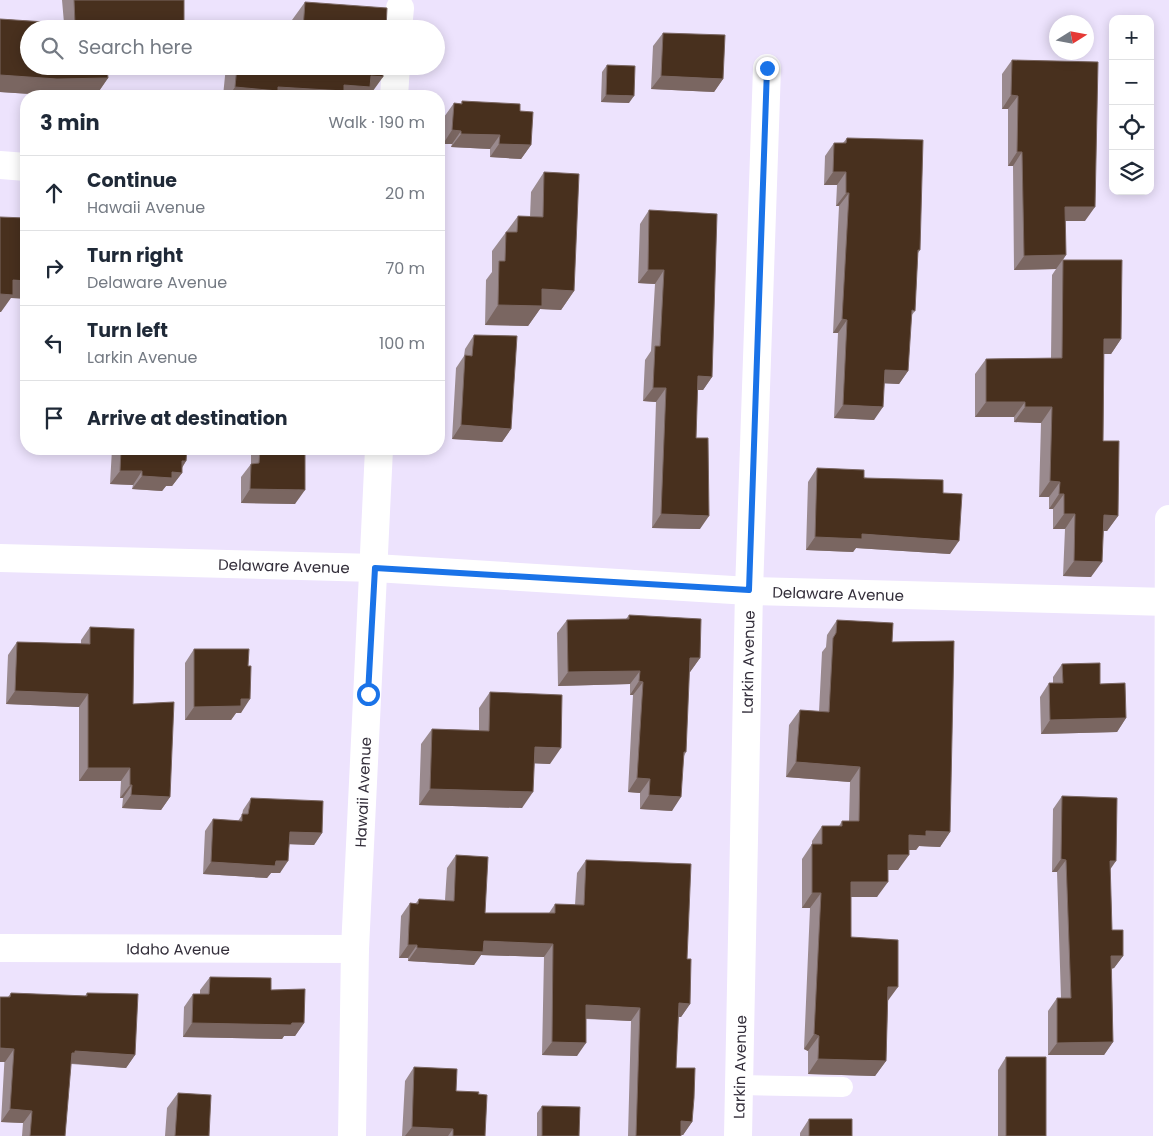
<!DOCTYPE html>
<html lang="en">
<head>
<meta charset="utf-8">
<style>
	body { margin:0; font-family:Poppins,sans-serif; background:#f2f2f3; color:#1f2937 }
	.controls { position:absolute; right:15px; top:15px; display:grid; overflow:hidden; border-radius:10px; box-shadow:0 2px 12px #0003 }
	.controls button { width:45px; height:45px; display:grid; place-items:center; padding:0; border:0; border-bottom:1px solid #e0e1e3; background:#fff; color:#1f2937; font:25px sans-serif }
	.compass { position:absolute; left:1049px; top:15px; width:45px; height:45px; border-radius:50%; background:#fff; box-shadow:0 2px 12px #0003; rotate:79deg }
	.stop { position:absolute; width:15px; height:15px; margin:-11px; border:4px solid #1a73e8; border-radius:50%; background:#fff }
	.stop.end { background:#1a73e8; border-color:#fff; box-shadow:0 1px 5px #0008 }
	.list { margin:0; padding:0; list-style:none }
	h2 { display:flex; justify-content:space-between; align-items:center; height:65px; margin:0; padding:0 20px; font-size:21px }
	h2 small { font-size:16px; font-weight:400; color:#747a83 }
	.list li { display:grid; grid-template-columns:32px 1fr auto; gap:15px; align-items:center; box-sizing:border-box; height:75px; padding:0 20px; border-top:1px solid #e0e1e3 }
	.list b { display:block; font-size:19px; white-space:nowrap }
	.list p { margin:0; font-size:16px; white-space:nowrap; color:#747a83 }
	.list em { font-size:16px; font-style:normal; color:#747a83 }
	.icon { flex:none; width:28px; height:28px; fill:none; stroke:currentColor; stroke-width:2; stroke-linecap:round; stroke-linejoin:round }
	.map { position:relative; flex:none; width:1169px; height:1136px; overflow:hidden }
	.search { position:absolute; background:#fff; box-shadow:0 2px 12px #0003; left:20px; top:20px; width:425px; height:55px; display:flex; align-items:center; gap:12px; box-sizing:border-box; padding:0 18px; border-radius:28px; color:#747a83; font-size:19px }
	.panel { position:absolute; background:#fff; box-shadow:0 2px 12px #0003; left:20px; top:90px; width:425px; height:365px; border-radius:20px }
	.map>svg:first-child { display:block }
</style>
</head>
<body>
<div class="map">
<svg width="1169" height="1136" viewBox="0 0 1169 1136">
	<rect width="100%" height="100%" fill="#ede3fd"/>
	<g fill="none" stroke-linecap="round" stroke-linejoin="round">
		<path stroke="#fff" stroke-width="20" d="M739,1085l104,2"/>
		<g stroke="#fff" stroke-width="28">
			<path d="M398,29l2,-21"/>
			<path d="M394,96l2,-30"/>
			<path d="M0,165l26,2"/>
			<path id="s1" d="M0,558l375,10 374,23 419,11"/>
			<path id="s2" d="M0,948l355,1"/>
			<path id="s3" d="M352,1136l3,-187 24,-500"/>
			<path id="s4" d="M738,1136l11,-545 18,-523"/>
			<path d="M1167,1136l2,-617"/>
		</g>
	</g>
	<path fill="#9a8a8e" d="M62,0h122v29h-155l79,49 -11,16 -51,1 -46,-3v-73l64,4z
		M305,2l81,27h-94v-9z
		M663,33l60,46 -9,13 -63,-3 2,-43z
		M1012,60l73,161h-20l1,34 -3,5 58,79 -10,15h-7l-1,87 15,75 -11,15h-4l-12,46 -28,-1 2,-47h-12v-20h-4v-12h-10l2,-74 -27,-1v-5h-39v-43l11,-15 65,-1 1,-83 4,-6 -42,1 -1,-104h-5v-57h-6v-35z
		M607,65l22,38 -28,-1 1,-30z
		M226,66h157l-13,29h-5l-1,1h-141z
		M462,101l58,10 11,34 -10,14 -31,-2v-8l-39,-2 1,-3h-9l1,-27 10,-14 7,1z
		M847,138l73,112 -2,3 -3,58 -4,5 -3,55 -9,13 -15,-1 -10,37 -40,-2 4,-85h-5l6,-127h-3l1,-21h-13l1,-29 9,-13h9z
		M544,172l30,119 -13,19 -21,-1 -12,17 -43,-1 1,-45 6,-8v-21l26,-35 12,1 1,-25z
		M649,210l63,167 -9,13h-6l-1,48 4,91 -48,-1 4,-126 -13,-1 2,-41 6,-9 4,-67 -17,-1 2,-59z
		M474,335l37,94 -9,13 -50,-3 4,-71 8,-12 1,-7z
		M112,449h75l-1,12 -4,7v5l-10,13h-6l-4,5 -30,-2 1,-4 -23,-1z
		M251,449h54l-10,55 -54,-1v-26l10,-13z
		M817,468l126,25 7,61 -94,-6 -3,4 -47,-2 2,-68z
		M629,615l71,43 -10,14h-1l-3,80 -2,4 -12,55 -32,-2v-16l-12,-1 5,-97h-3v-11l-72,2 -1,-53 10,-13 59,-1z
		M837,620l55,22 58,190 -10,15 -21,-1 -3,4h-7l-11,20h-10l-11,27h-26v40l37,64 -2,60 -11,15 -67,-2v-23l-4,-2 6,-141h-8v-49l10,-15v-3l10,-15h17l3,-5h7l1,-39 -64,-5 3,-52 11,-15 19,2 3,-60 4,-5 1,-12z
		M90,627l43,77 37,93 -9,13 -39,-2 1,-10h-3l1,-17h-42v-74l-73,-3 2,-49 9,-13 64,2v-4z
		M194,649l54,17 -7,47h-5l-5,7h-46v-57z
		M1062,664l38,20 26,34 -9,14 -76,2 -1,-37 9,-14h4v-6z
		M490,692l60,72 -16,-1 -12,45 -103,-3 2,-61 11,-15 47,1v-22z
		M1062,796l48,72 2,62 11,26 -9,12 -2,1 1,73 -9,13h-56v-44l9,-13h4l-4,-126h-5l1,-63z
		M251,798l71,35 -8,12 -25,-1 -9,29h-9l-4,5 -64,-4 2,-43 8,-12 25,2 4,-6 1,-5z
		M456,855l29,58h64l6,-9 20,1 2,-32 9,-13 101,99 3,45 -9,13h-3l-2,51 16,54 -9,13h-2v1h-53l3,-115 -45,-2 -9,37 -35,-1 2,-98 -63,-2 -7,10 -66,-4v-3h-9l2,-42 9,-13h6l3,-4 26,1 2,-32z
		M210,977l61,13 33,33 -9,13h-11l-2,3 -99,-2 1,-30 9,-13h7v-4z
		M11,993l74,3 2,-3 48,62 -9,13 -55,-4 -6,72h-43l1,-13 -22,-1 7,-125z
		M1006,1057l40,79h-48v-66z
		M414,1067l42,24 29,45h-83l3,-55z
		M178,1093l31,43h-44l2,-28z
		M542,1106l37,30h-42v-23z
		M809,1119l43,17h-52v-3z"/>
	<path fill="#7a6661" d="M0,75l108,3 -11,16 -51,1 -46,-3z
		M371,76l12,1 -13,18h-5l-1,1h-135l6,-9 109,-2z
		M661,76l62,3 -9,13 -63,-3z
		M606,95l28,1 -5,7 -28,-1z
		M1011,95l7,1 -10,13h-6z
		M452,130l9,1 -9,13h-9z
		M461,134l39,1 -10,14 -39,-2z
		M499,144l32,1 -10,14 -31,-2z
		M1017,152h5l-9,14h-5z
		M833,172h13l-9,13h-13z
		M846,193h3l-10,13h-3z
		M1065,207h30l-10,14h-30z
		M1066,255l-10,14 -42,1 10,-14z
		M648,270h16l-9,14 -17,-1z
		M13,280l13,1v18l-15,-1 -10,14h-1v-18z
		M542,289l32,2 -13,19 -21,-1 -12,17 -43,-1 13,-20z
		M842,319l5,1 -9,13h-5z
		M1104,339h17l-10,15h-18z
		M885,370l23,1 -9,13 -23,-1z
		M698,376l14,1 -9,13h-15z
		M653,388h13l-10,14 -13,-1z
		M986,402h39l-11,15h-39z
		M843,405l40,2 -9,13 -40,-2z
		M1025,407h27l-11,16 -27,-1z
		M461,425l50,4 -9,13 -50,-3z
		M182,461h4l-7,11 3,1 -10,13h-6l-4,5 -30,-2 10,-13 30,-4z
		M120,471h22l-9,14 -23,-1z
		M1050,481l10,1 -11,15h-10z
		M250,489l55,1 -10,14 -54,-1z
		M1059,494h5l-11,15h-4z
		M661,514l48,2 -9,13 -48,-1z
		M1064,514h11l-10,15h-12z
		M1104,515l14,1 -11,15h-14z
		M862,534l97,7 -9,13 -94,-6 -3,4 -47,-2 9,-13z
		M1074,561l28,1 -11,15 -28,-1z
		M690,658h10l-10,14h-10z
		M640,671l-10,13 -72,2 10,-14z
		M639,681l4,1 -10,13h-3z
		M15,691l73,3 -9,13 -73,-3z
		M241,699h9l-9,14h-5l-5,7h-46l9,-13z
		M1126,718l-9,14 -76,2 9,-14z
		M535,747l26,1 -11,16 -26,-1z
		M796,762l64,5 -10,15 -64,-5z
		M88,768h42l-9,13h-42z
		M637,778l13,1 -10,14 -12,-1z
		M130,785h2l-9,13h-3z
		M430,789l103,3 -11,16 -103,-3z
		M131,795l39,2 -9,13 -39,-2z
		M649,795l32,2 -9,14 -32,-2z
		M926,831l24,1 -10,15 -21,-1 -3,4h-18l11,-15z
		M290,832l32,1 -8,12 -32,-1z
		M888,855h21l-11,15h-21z
		M1061,859l5,1 -9,12h-5z
		M276,861h12l-8,12h-9l-4,5 -64,-4 8,-12z
		M1110,861h6l-9,13z
		M851,882h37l-11,15h-36z
		M812,893h9l-11,15h-8z
		M484,941l69,3 -9,13 -63,-2 -7,10 -66,-4 9,-13z
		M408,945h9l-9,13h-9z
		M1111,956h12l-9,12 -12,1z
		M888,987h10l-11,15z
		M679,1003l11,1 -9,13 -11,-1z
		M586,1005l54,3 -9,13 -54,-3z
		M192,1023h112l-9,13h-11l-2,3 -99,-2z
		M814,1034l5,2 -11,15 -4,-2z
		M552,1042l34,1 -9,13 -35,-1z
		M1113,1042l-9,13h-56l9,-12z
		M0,1048l14,1 -9,13h-5z
		M75,1051l60,4 -9,13 -59,-5 5,-10z
		M818,1059l68,2 -11,15 -67,-2z
		M10,1109l22,2 -9,12 -22,-1z
		M681,1121l11,1 -9,13 -11,-1z
		M412,1127l41,2 -5,7h-43z"/>
	<path fill="#48301e" stroke="#7a6661" d="M74,0h110v29h-155v37h78l1,12 -51,1 -57,-4v-56l75,5z
		M305,2l82,6 -1,21h-83z
		M663,33l62,2 -2,44 -62,-3z
		M1012,60l86,2 -3,145h-30l1,48 -42,1 -2,-104h-5l1,-56 -7,-1z
		M607,65l28,1 -1,30 -28,-1z
		M237,66h146v11l-12,-1 -1,11 -26,-2v6l-66,-4v4l-43,-4z
		M462,101l58,3v7l13,1 -2,33 -32,-1 1,-9 -39,-1v-3l-9,-1 2,-27 8,1z
		M847,138l76,2 -3,110h-2l-3,61 -3,-1 -4,61 -23,-1 -2,37 -40,-2 4,-85 -5,-1 7,-126h-3v-21h-13l1,-29h12z
		M544,172l35,2 -5,117 -32,-2v17l-44,-1 1,-44h6l1,-29h11l1,-16 25,1z
		M649,210l68,4 -5,163 -14,-1 -2,62h12l1,78 -48,-2 5,-126h-13l2,-42h5l4,-76h-16z
		M0,217l26,1v63l-13,-1v15l-13,-1z
		M1063,260h59l-1,79h-17l-1,102h16l-1,75 -14,-1 -2,47 -28,-1 1,-47h-11v-20h-5l1,-12 -10,-1 2,-74h-27v-5h-39v-43l76,-1z
		M474,335l43,1 -6,93 -50,-4 4,-70 7,1z
		M121,449h66l-1,12h-4v12l-10,-1v6l-30,-2v-5h-22z
		M260,449h45v41l-55,-1 1,-25 8,-1z
		M817,468l47,2v8l79,2v13l19,1 -3,47 -97,-7v5l-47,-2z
		M629,615l72,4 -1,39h-10l-4,94h-2l-3,45 -32,-2 1,-16 -13,-1 6,-96 -4,-1 1,-10 -72,1 -1,-52 62,-1z
		M837,620l56,3 -1,19 62,-1 -4,191 -24,-1v5l-17,-1v20h-21v27h-37v55l47,3v47h-10l-2,74 -68,-2 1,-23 -5,-2 7,-141h-9v-49h10v-18h20v-5h17l1,-54 -64,-5 4,-52 29,2 4,-74 3,-5z
		M90,627l44,2 -1,75 41,-2 -4,95 -39,-2 1,-10h-2v-17h-42v-74l-73,-3 2,-49 73,2z
		M194,649h55l-1,17h3l-1,33h-9v7l-47,1z
		M1100,663v21l25,-1 1,35 -76,2 -1,-37h14l-1,-19z
		M490,692l72,3 -1,53 -26,-1 -2,45 -103,-3 2,-60 57,2z
		M1062,796l55,2 -1,63h-6l2,69h11v26h-12l2,86 -56,1v-45h14l-5,-138 -5,-1z
		M251,798l72,3 -1,32 -32,-1 -2,29h-12l-1,5 -64,-4 2,-43 29,2v-7h6z
		M456,855l32,2 -3,56h70v-9l29,1 2,-45 105,4 -4,95h4l-1,45 -11,-1 -3,65h19l-1,30 -2,24 -11,-1v15h-45l4,-128 -54,-3v38l-34,-1 1,-98 -69,-3 -1,11 -66,-4v-3h-9l2,-42 8,1 1,-5 35,2z
		M210,977l61,1v12l34,-1 -1,34h-12l-1,2 -99,-2 1,-29h16z
		M11,993l76,3v-3l51,1 -3,61 -60,-4v2h-3l-7,83h-35l2,-25 -22,-2 4,-60 -14,-1v-51h10z
		M1006,1057h40v79h-40z
		M414,1067l43,2 -1,22 23,1 -1,2 9,1 -2,41h-32v-7l-41,-2z
		M178,1093l33,2 -2,41h-34z
		M542,1106l38,1 -1,29h-37z
		M809,1119h43v17h-43z"/>
	<g fill="none" stroke-linecap="round" stroke-linejoin="round">
		<path stroke="#1a73e8" stroke-width="6" d="M368,694l7,-126 374,22 18,-522"/>
	</g>
	<g text-anchor="middle" dominant-baseline="central" stroke-width="5" stroke-linejoin="round" paint-order="stroke">
		<g font-size="15" fill="#332e3a" stroke="#fff">
			<text stroke="none"><textPath href="#s1" startOffset="284">Delaware Avenue</textPath></text>
			<text stroke="none"><textPath href="#s1" startOffset="839">Delaware Avenue</textPath></text>
			<text stroke="none"><textPath href="#s4" startOffset="474">Larkin Avenue</textPath></text>
			<text stroke="none"><textPath href="#s3" startOffset="344">Hawaii Avenue</textPath></text>
			<text stroke="none"><textPath href="#s2" startOffset="178">Idaho Avenue</textPath></text>
			<text stroke="none"><textPath href="#s4" startOffset="69">Larkin Avenue</textPath></text>
		</g>
	</g>
</svg>
<div class="controls">
<button>+</button>
<button>−</button>
<button><svg class="icon" aria-label="locate" viewBox="0 0 24 24"><circle cx="12" cy="12" r="6"/><path d="M12 2v4M12 18v4M2 12h4M18 12h4"/></svg></button>
<button><svg class="icon" aria-label="layers" viewBox="0 0 24 24"><path d="M12 4l9 5-9 5-9-5zM3 14l9 5 9-5"/></svg></button>
</div>
<svg class="compass" viewBox="-18 -18 36 36"><path d="M0-13l5 13h-10z" fill="#e53935"/><path d="M0 13l5-13h-10z" fill="#747a83"/></svg>
<div class="stop" style="left:368px;top:694px"></div>
<div class="stop end" style="left:767px;top:68px"></div>
<div class="search"><svg class="icon" aria-label="search" viewBox="0 0 24 24"><circle cx="10" cy="10" r="6"/><path d="M15 15l6 6"/></svg>Search here</div>
<section class="panel">
<h2>3 min<small>Walk · 190 m</small></h2>
<ul class="list">
<li><svg class="icon" aria-label="ahead" viewBox="0 0 24 24"><path d="M12 20V5M6 11l6-6 6 6"/></svg><div><b>Continue</b><p>Hawaii Avenue</p></div><em>20 m</em></li>
<li><svg class="icon" aria-label="right" viewBox="0 0 24 24"><path d="M7 20v-9h11M14 6l5 5-5 5"/></svg><div><b>Turn right</b><p>Delaware Avenue</p></div><em>70 m</em></li>
<li><svg class="icon" aria-label="left" viewBox="0 0 24 24"><path d="M17 20v-9H6M10 6l-5 5 5 5"/></svg><div><b>Turn left</b><p>Larkin Avenue</p></div><em>100 m</em></li>
<li><svg class="icon" aria-label="arrive" viewBox="0 0 24 24"><path d="M6 21V4h12l-3 4 3 4H6"/></svg><div><b>Arrive at destination</b></div></li>
</ul>
</section>
</div>
</body>
</html>
